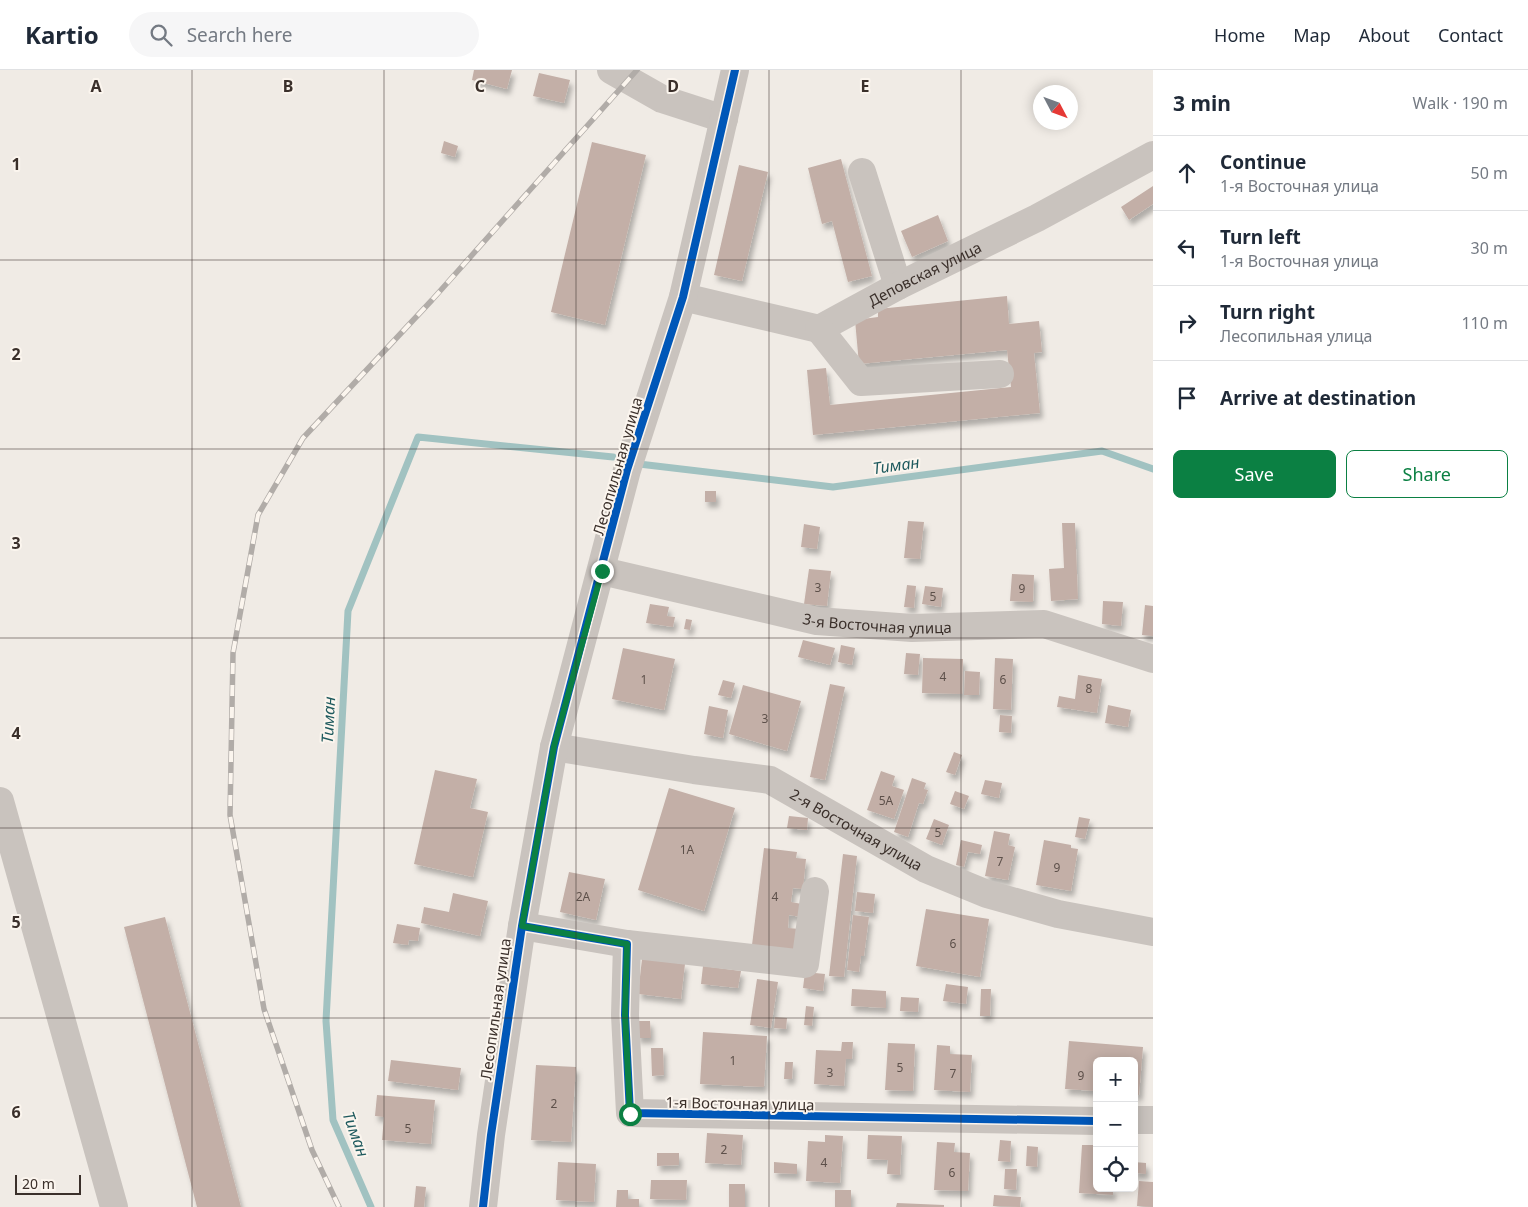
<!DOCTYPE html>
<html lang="en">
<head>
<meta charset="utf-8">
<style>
	body { margin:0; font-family:"Noto Sans",sans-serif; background:#f6f6f7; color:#1f2937 }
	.controls { position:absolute; right:15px; bottom:15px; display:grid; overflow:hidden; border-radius:8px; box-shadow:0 2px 12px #0003 }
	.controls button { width:45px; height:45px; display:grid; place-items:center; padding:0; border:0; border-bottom:1px solid #e0e1e3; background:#fff; color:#1f2937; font:25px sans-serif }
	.compass { position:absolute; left:1033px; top:15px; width:45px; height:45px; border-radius:50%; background:#fff; box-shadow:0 2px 12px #0003; rotate:131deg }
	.scale { position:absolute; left:15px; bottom:12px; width:66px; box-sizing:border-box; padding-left:5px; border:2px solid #3b302b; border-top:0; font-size:14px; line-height:18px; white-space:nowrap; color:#3b302b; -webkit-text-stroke:4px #fbf5ee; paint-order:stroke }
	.stop { position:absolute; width:15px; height:15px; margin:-11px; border:4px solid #0b8043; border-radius:50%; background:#fff }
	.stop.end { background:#0b8043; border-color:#fff; box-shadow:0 1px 5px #0008 }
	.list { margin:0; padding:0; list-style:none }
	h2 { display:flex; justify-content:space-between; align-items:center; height:65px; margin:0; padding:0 20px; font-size:21px }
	h2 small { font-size:16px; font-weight:400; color:#747a83 }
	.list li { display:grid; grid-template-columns:32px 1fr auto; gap:15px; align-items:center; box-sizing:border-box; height:75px; padding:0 20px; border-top:1px solid #e0e1e3 }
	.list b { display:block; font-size:19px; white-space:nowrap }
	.list p { margin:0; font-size:16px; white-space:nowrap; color:#747a83 }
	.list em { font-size:16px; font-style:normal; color:#747a83 }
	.actions { display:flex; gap:10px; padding:15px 20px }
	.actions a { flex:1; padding:11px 0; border:1px solid #0b8043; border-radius:8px; text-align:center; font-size:18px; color:#0b8043 }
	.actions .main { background:#0b8043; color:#fff }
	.icon { flex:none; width:28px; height:28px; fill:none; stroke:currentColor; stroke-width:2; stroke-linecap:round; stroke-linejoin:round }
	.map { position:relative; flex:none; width:1153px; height:1137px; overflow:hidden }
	header { display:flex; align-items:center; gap:30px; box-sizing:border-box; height:70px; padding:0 25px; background:#fff; border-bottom:1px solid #e0e1e3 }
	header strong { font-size:24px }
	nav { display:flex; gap:28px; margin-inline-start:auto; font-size:18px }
	.search { width:350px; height:45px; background:#f6f6f7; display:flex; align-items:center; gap:12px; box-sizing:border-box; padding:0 18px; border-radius:28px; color:#747a83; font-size:19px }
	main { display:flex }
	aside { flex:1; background:#fff }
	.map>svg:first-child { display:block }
</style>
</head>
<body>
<header>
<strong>Kartio</strong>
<div class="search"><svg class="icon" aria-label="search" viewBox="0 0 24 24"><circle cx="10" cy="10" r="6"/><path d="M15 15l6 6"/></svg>Search here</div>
<nav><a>Home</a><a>Map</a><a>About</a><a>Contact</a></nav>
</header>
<main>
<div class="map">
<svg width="1153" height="1137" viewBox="0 0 1153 1137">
	<defs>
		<filter id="shadow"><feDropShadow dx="3" dy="5.5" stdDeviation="2.5" flood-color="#0004"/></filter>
	</defs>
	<rect width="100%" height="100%" fill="#f0ebe5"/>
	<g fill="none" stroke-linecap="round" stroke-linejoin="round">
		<path stroke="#a1c2c1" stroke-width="7" d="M639,394l194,23 269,-36 51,18
			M371,1137l-38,-87 -7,-99 22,-410 70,-174 195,20"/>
	</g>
	<path fill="#c3afa7" filter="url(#shadow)" d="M474,0h38l-5,19 -35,-9z
		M539,3l31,7 -6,23 -31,-7z
		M444,71l14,5 -3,11 -14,-4z
		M592,72l54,13 -41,170 -54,-13z
		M841,89l31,117 -24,6 -16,-61 -10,3 -14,-56z
		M739,95l29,7 -26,109 -28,-6z
		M1153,116v18l-24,16 -8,-13z
		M938,145l10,26 -36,16 -11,-26z
		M1007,226l2,28 30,-3 3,31 -8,1 6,60 -227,22 -6,-65 19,-2 4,37 181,-18 -4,-37 -148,14 -4,-44 23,-3v-8z
		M705,421h11v11h-11z
		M908,451l16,1 -4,37 -16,-1z
		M1062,453h13l3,76 -27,2 -2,-32 15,-1z
		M804,454l16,3 -3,22 -16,-2z
		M809,499l22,2 -4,35 -23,-2z
		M1012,504l22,1 -1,27 -23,-1z
		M907,515l9,1 -2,22 -10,-1z
		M925,516l18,2 -2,19 -19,-3z
		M1103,531l20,1 -2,24 -19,-2z
		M650,534l19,3 -2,9 8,1 -2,10 -27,-4z
		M1145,535l8,1v30l-11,-1z
		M686,549l6,1 -2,10 -6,-1z
		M803,570l32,8 -5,17 -32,-8z
		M841,575l14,3 -3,17 -14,-3z
		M623,578l52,11 -11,51 -52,-11z
		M906,583l14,1 -2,21 -14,-1z
		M923,588l40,1 -1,35 -40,-1z
		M995,588l18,1 -2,51 -18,-1z
		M965,601l15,1 -1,23h-15z
		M1078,605l24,4 -5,34 -40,-6 2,-11 16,3z
		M723,610l12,3 -4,15 -13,-3z
		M830,614l15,3 -20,93 -15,-3z
		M743,615l58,16 -14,50 -58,-17z
		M1108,635l23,5 -3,17 -23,-4z
		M709,636l19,4 -5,28 -19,-4z
		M1000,645l12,1 -1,17 -12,-1z
		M954,682l8,3 -7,20 -9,-3z
		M435,700l42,9 -7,29 18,4 -15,65 -59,-13z
		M881,701l14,5 -3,10 12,4 -10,29 -27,-9z
		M912,708l14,5 -2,6 4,1 -5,14 -4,-1 -11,34 -14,-5z
		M985,710l17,3 -3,15 -18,-4z
		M669,718l66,20 -31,103 -66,-21z
		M955,721l14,5 -5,13 -14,-5z
		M789,746l19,2 -1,12 -20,-2z
		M1079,747l11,2 -5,20 -10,-2z
		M934,749l15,6 -7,20 -16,-6z
		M994,761l16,3 -2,11 7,2 -7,33 -23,-4z
		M961,770l21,5 -2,9 -12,-2 -4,15 -8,-2z
		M1044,770l27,5v3l7,1 -7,42 -35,-6z
		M764,778l33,4 -1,6 10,1 -3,30 -10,-1 -2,14 11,2 -1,13 -12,-2 -1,13 12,1 -2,22 -46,-6z
		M843,784l14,2 -13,121 -15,-1z
		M569,802l36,7 -9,41 -36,-8z
		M857,822l18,2 -2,19 -18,-2z
		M453,823l35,8 -8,35 -59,-13 3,-16 25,5z
		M926,839l63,10 -9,58 -64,-11z
		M853,845l16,2 -5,39h-3l-2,16 -12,-2z
		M165,847l76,290h-44l-73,-280z
		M397,854l23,4 -2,13 -9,-1 -1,5 -15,-2z
		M642,889l43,5 -4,35 -43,-5z
		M703,896l38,5 -3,17 -37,-4z
		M805,902l20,2 -2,17 -20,-3z
		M757,909l21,3 -7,46 -21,-3z
		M946,914l22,3 -2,17 -23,-3z
		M852,919l34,2v17l-35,-2z
		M981,919h10l-1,27h-10z
		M901,927l18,1 -1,14 -18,-1z
		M806,936l8,1 -2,19 -8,-1z
		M775,947l12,1 -1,11 -12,-1z
		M637,951h13l1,17h-14z
		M703,962l64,4 -3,51 -64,-3z
		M1069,971l74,6 -4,48 -5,-1v-33h-37v30l-32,-2z
		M842,972h11l-1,17h-6l-2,27 -30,-2 2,-34 25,1z
		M888,973l27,1 -2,47 -28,-1z
		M937,975l13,1v8l22,1 -2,37 -36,-2z
		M651,978h12l1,27 -12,1z
		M391,990l70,8 -3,22 -70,-9z
		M785,992h8l-1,17h-8z
		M536,995l40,2 -5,75 -40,-2z
		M377,1025l58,5 -4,44 -49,-4 2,-23 -9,-1z
		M707,1063l36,2 -2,30 -36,-2z
		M825,1065l18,1 -3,47 -34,-2 2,-40 17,1z
		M868,1065l34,1 -2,39 -13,-1 1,-14 -21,-1z
		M1000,1070l11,1 -1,21 -12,-1z
		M937,1072l18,1 -1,9 16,1 -2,38 -34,-1z
		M1082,1075h15v43h16v7l-34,-2z
		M1027,1076l11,1 -1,20 -11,-1z
		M657,1083h22v12l-22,1z
		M558,1092l38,2 -2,38 -38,-2z
		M774,1092l23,2v10l-23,-1z
		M1134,1092l12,1v11l-12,-1z
		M1005,1099h12l-1,21 -12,-1z
		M651,1110h36l-1,20 -36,-1z
		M1139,1111l14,1v25l-16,-1z
		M729,1114h16v23h-16z
		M416,1116l10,1 -2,20h-10z
		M617,1120h11v9h11v8h-23z
		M835,1120h16v17h-16z
		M994,1125l27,2 -1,10 -27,-1z
		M897,1133l47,2v2h-48z"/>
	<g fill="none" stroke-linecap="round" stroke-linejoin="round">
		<g stroke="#c9c3be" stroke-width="28">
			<path d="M611,0l51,29 62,20"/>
			<path d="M862,102l36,114"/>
			<path id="s1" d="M683,227l136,32 79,-43 139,-68 116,-63"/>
			<path d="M819,259l42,53 139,-8"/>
			<path id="s2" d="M602,501l215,50 95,7 132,-4 109,35"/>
			<path id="s3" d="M554,677l140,23 76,10 156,89 61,25 71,20 95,18"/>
			<path d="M0,731l114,406"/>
			<path d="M522,856l105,18 -2,71 5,98 467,8"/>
			<path d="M627,874l178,20 10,-73"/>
			<path d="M1134,1050h19"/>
			<path d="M483,1137l8,-72 31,-209 32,-179 73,-277 56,-173 52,-227"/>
		</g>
		<defs>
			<path id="rail" d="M339,1137l-27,-57 -48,-141 -34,-194 3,-162 25,-138 45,-77 129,-138 205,-230"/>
		</defs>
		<use href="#rail" stroke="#b1aca8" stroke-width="5.5"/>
		<use href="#rail" stroke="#fbf5ee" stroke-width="4" stroke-dasharray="11" stroke-linecap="butt"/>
		<defs>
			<path id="cycleway" d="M522,856l105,18 -2,71 5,98 467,8
				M483,1137l8,-72 31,-209 32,-179 73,-277 56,-173 52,-227"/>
		</defs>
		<use href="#cycleway" stroke="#fbf5ee" stroke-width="11"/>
		<use href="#cycleway" stroke="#0057b8" stroke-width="8"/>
	</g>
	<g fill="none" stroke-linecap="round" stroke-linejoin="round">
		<path stroke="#0b8043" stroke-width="6" d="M602,501l-48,175 -32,180 105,18 -2,71 5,99"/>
	</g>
	<path fill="none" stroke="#3b302b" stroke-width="1" stroke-opacity="0.55" d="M192,0v1137M384,0v1137M576,0v1137M769,0v1137M961,0v1137M0,190h1153M0,379h1153M0,568h1153M0,758h1153M0,948h1153"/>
	<g text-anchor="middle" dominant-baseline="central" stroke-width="4" stroke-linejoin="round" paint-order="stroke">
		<g font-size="12" fill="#5d504a">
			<text x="818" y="517">3</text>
			<text x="1022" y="518">9</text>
			<text x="933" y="526">5</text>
			<text x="943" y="606">4</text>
			<text x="644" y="609">1</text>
			<text x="1003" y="609">6</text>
			<text x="1089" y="618">8</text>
			<text x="765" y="648">3</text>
			<text x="886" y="730">5А</text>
			<text x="938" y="762">5</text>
			<text x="687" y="779">1А</text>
			<text x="1000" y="791">7</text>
			<text x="1057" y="797">9</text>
			<text x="583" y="826">2А</text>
			<text x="775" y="826">4</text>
			<text x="953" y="873">6</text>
			<text x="733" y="990">1</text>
			<text x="900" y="997">5</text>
			<text x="830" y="1002">3</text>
			<text x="953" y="1003">7</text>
			<text x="1081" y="1005">9</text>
			<text x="554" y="1033">2</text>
			<text x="408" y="1058">5</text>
			<text x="724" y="1079">2</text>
			<text x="824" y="1092">4</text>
			<text x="952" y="1102">6</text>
		</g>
		<g font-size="15" fill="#3b302b" stroke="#fbf5ee">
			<text stroke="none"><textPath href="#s1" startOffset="259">Деповская улица</textPath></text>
			<text transform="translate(617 396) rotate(-74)">Лесопильная улица</text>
			<text stroke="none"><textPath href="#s2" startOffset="281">3-я Восточная улица</textPath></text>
			<text stroke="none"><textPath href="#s3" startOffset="318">2-я Восточная улица</textPath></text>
			<text transform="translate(495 939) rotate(-82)">Лесопильная улица</text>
			<text transform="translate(740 1033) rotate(1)">1-я Восточная улица</text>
		</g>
		<g font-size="16" font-style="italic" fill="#1f5a5e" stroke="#fbf5ee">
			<text transform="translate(896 395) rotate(-8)">Тиман</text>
			<text transform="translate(328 650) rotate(-87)">Тиман</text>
			<text transform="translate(356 1064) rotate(70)">Тиман</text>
		</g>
	</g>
	<g font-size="16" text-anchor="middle" font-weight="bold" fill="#3b302b" stroke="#fbf5ee" stroke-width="4" stroke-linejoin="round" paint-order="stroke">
		<text x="96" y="22">A</text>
		<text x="288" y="22">B</text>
		<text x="480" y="22">C</text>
		<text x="673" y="22">D</text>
		<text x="865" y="22">E</text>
		<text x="16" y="100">1</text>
		<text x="16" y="290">2</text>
		<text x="16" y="479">3</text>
		<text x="16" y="669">4</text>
		<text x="16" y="858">5</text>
		<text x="16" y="1048">6</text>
	</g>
</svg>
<div class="controls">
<button>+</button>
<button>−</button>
<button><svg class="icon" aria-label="locate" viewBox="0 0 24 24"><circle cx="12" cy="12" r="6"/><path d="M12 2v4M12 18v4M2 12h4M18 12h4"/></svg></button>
</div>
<svg class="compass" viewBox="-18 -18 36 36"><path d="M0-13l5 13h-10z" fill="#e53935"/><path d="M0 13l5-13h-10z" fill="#747a83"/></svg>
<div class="scale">20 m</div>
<div class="stop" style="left:630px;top:1044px"></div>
<div class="stop end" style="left:602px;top:501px"></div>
</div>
<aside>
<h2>3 min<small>Walk · 190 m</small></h2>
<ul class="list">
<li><svg class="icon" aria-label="ahead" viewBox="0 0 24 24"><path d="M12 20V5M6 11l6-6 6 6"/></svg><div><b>Continue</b><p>1-я Восточная улица</p></div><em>50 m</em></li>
<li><svg class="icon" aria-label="left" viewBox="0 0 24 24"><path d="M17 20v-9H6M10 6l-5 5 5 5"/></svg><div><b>Turn left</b><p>1-я Восточная улица</p></div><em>30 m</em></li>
<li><svg class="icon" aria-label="right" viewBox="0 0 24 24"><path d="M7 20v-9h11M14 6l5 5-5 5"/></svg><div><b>Turn right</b><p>Лесопильная улица</p></div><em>110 m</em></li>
<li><svg class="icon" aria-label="arrive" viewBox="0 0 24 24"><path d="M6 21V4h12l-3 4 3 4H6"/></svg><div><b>Arrive at destination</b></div></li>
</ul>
<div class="actions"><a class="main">Save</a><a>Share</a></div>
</aside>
</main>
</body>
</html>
